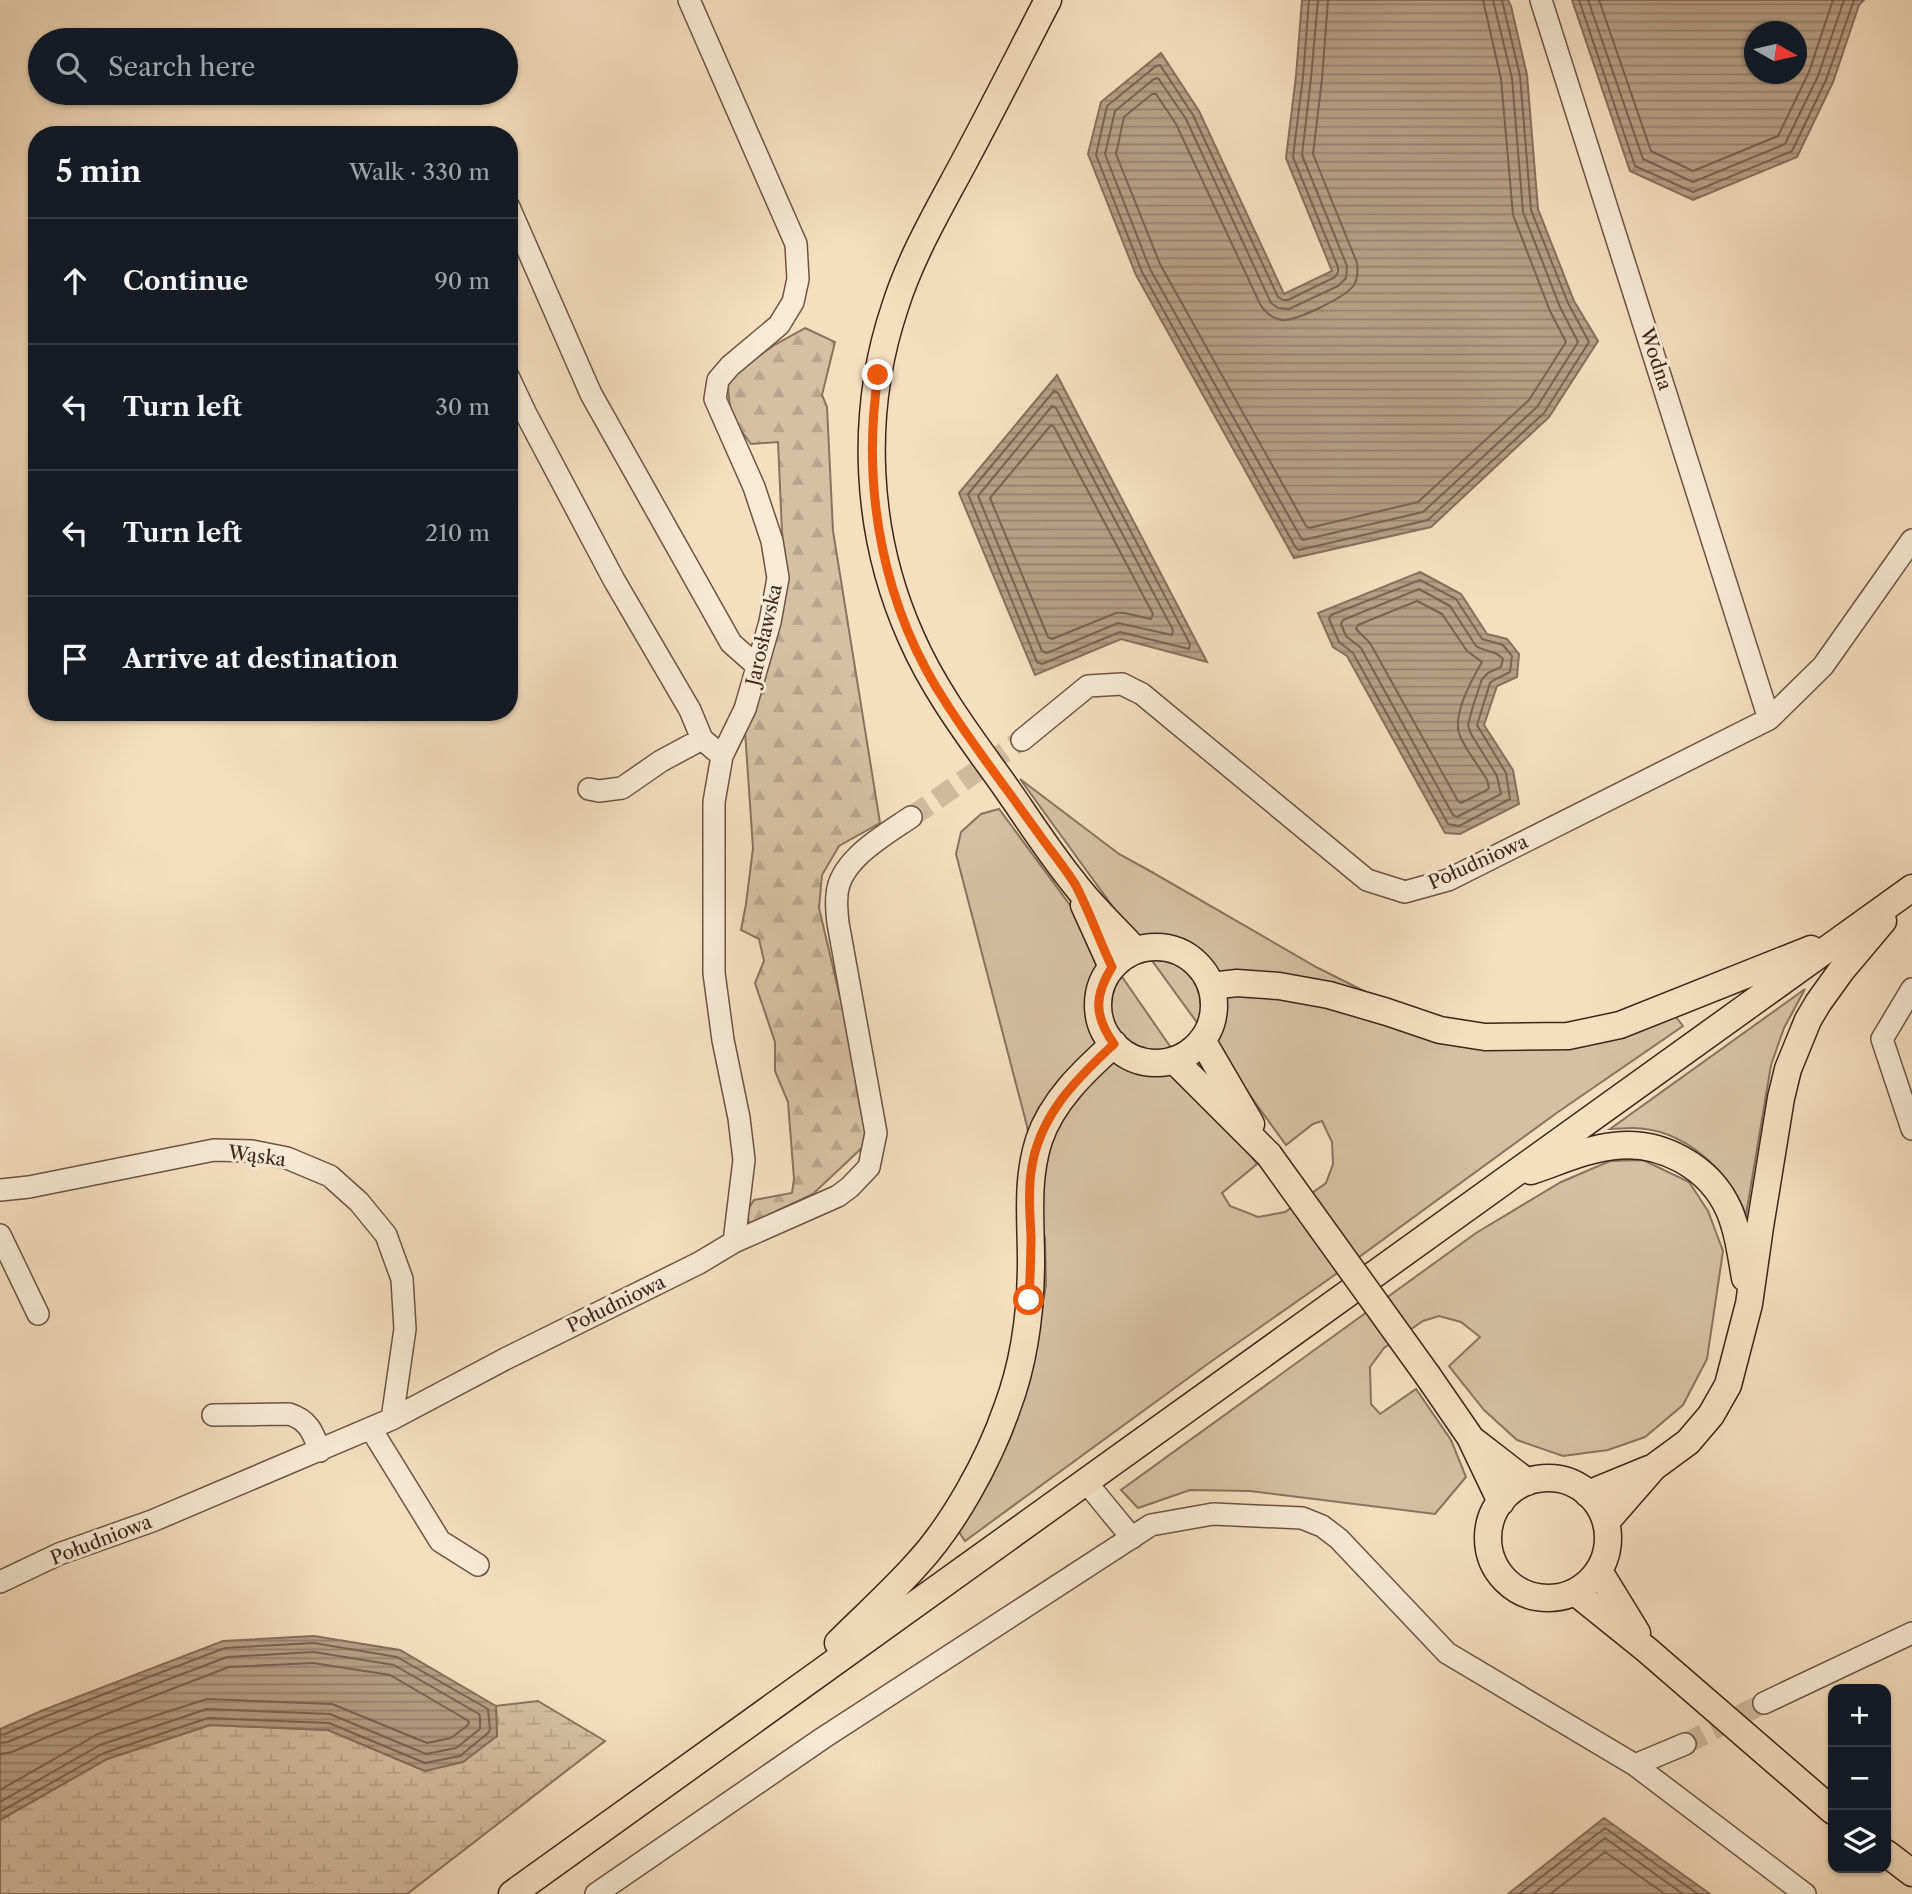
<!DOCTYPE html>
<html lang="en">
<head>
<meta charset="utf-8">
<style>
	body { margin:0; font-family:"Libre Caslon Text",serif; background:#242831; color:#f1f3f6 }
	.controls { position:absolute; right:21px; bottom:21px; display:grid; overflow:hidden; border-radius:14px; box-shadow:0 2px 5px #0004 }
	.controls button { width:63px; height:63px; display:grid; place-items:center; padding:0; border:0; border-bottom:2px solid #363941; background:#171b24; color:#f1f3f6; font:35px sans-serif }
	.compass { position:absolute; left:1744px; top:21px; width:63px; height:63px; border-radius:50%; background:#171b24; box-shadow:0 2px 5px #0004; rotate:98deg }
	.stop { position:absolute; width:21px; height:21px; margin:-16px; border:5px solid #ea580c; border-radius:50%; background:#fff }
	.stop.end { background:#ea580c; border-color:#fff; box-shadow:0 2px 7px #0008 }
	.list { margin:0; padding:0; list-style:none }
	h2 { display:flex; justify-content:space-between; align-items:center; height:91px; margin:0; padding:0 28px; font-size:30px }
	h2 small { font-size:23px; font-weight:400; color:#9ea1a6 }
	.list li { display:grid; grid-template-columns:46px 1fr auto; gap:21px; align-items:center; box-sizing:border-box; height:126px; padding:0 28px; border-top:2px solid #363941 }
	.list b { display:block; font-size:26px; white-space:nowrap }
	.list em { font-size:23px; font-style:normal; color:#9ea1a6 }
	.icon { flex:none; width:38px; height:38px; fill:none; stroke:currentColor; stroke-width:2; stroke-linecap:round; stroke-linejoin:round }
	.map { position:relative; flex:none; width:1912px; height:1894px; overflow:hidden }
	.search { position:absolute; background:#171b24; box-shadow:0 2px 5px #0004; left:28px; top:28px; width:490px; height:77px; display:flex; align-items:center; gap:18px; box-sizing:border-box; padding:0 24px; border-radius:38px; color:#9ea1a6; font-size:26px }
	.panel { position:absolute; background:#171b24; box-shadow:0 2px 5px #0004; left:28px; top:126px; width:490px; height:595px; border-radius:28px }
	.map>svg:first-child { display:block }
</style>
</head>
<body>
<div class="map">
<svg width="1912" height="1894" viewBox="0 0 1912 1894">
	<defs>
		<pattern id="forest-firs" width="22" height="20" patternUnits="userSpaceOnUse" patternTransform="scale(1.75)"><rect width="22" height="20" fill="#d6c0a3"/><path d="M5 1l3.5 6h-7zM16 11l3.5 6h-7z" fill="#b9a58c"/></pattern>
		<pattern id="wetland-marsh" width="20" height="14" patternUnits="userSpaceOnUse" patternTransform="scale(1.75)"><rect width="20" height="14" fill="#d6c0a3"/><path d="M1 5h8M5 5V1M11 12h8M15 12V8" fill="none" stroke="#b9a58c"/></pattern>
		<pattern id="water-rules" width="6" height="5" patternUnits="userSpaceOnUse" patternTransform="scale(1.75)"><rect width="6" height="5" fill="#b7a087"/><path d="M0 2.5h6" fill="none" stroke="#96826e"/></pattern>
	</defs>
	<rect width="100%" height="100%" fill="#f5dfbf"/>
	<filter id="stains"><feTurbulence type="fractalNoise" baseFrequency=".00286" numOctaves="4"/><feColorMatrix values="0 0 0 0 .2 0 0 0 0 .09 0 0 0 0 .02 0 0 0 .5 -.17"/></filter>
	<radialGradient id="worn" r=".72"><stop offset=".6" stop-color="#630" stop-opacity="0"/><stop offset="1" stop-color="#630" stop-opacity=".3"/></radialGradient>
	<path fill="#d6c0a3" stroke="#8a735f" stroke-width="2" d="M1020,779l99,75 31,17 168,97 56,28 84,26 47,7 170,-13 8,10 -125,86 -229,167 -120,84 -244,178 -6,-9 31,-51 22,-47 21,-71 13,-78 -1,-46 -18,-113 -71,-272 5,-22 20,-18 18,-5 108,146 87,126 63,83 -35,29 8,13 28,11 27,-5 41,-29 7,-19 -1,-22 -10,-21 -9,3 -27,21z
		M1805,989l-21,39 -13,37 -25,150c-17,-46 -64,-87 -114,-87 -8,0 -15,1 -22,1z
		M1643,1160l46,22 19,29 15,40 -16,108 -24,46 -38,32 -37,13 -45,6 -46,-16 -33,-30 -35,-44 31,-29 -19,-15 -22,-6 -16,5 -39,27 -14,19 1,37 9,10 36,-25 35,51 15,37 -31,37 -185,-23 -60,-1 -52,18 -17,-18 355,-257 85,-51 49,-21z"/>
	<path fill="url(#forest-firs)" stroke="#8a735f" stroke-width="2" d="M805,328l30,14 -13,53 5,12 6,124 47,292 -41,23 -17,29 -3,33 44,187 4,48 -54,51 -64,30 -2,-13 7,-11 38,-7 2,-14 -6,-77 -13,-31v-29l-20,-59 9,-22 -5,-22 -18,-9 5,-26 7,-56 -8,-117 39,-155 -6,-134 -27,2 -20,-27 -4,-39 49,-34z"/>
	<path fill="url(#wetland-marsh)" stroke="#8a735f" stroke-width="2" d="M538,1701l67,40 -198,153h-407v-74l107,-61 103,-34 118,5 97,41 72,-35 -1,-30z"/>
	<path fill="url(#water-rules)" stroke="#876f5c" stroke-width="2" fill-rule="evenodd" d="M1302,0h206l3,6 16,69 11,134 36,92 24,40 -49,76 -118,110 -137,31 -158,-283 -48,-121 13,-52 60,-49 38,58 85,183 48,-23 -46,-113 10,-82z
		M1572,0h292l-5,5 -26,77 -36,75 -104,43 -63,-29zM1755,32h42v42h-42z
		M1057,375l150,287 -86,-23 -86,36 -76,-182z
		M1420,572l41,22 26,40 20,5 12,15 -2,23 -20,9 -13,39 29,45 6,34 -59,30 -15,-1 -98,-177 -14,-9 -15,-34z
		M314,1636l86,14 96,56 1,30 -34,26 -38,9 -97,-41 -118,-5 -103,34 -107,61v-91l41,-18 182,-70z
		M1604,1818l106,76h-202z"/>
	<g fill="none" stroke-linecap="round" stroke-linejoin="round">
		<path stroke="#7a6351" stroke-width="2" d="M1309,0l-6,77 -10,80 45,110v5l-3,5 -47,23h-5l-5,-3 -85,-182 -33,-50 -4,1 -49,40 -11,49 46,117 154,276 3,2 129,-30 116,-107 45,-71 -21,-39 -37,-93 -11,-134 -18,-76
			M1318,0l-7,78 -9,77 45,111 -1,12 -8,8 -49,23 -11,-1 -7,-5 -85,-184 -28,-41 -4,1 -39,32 -10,43 45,115 151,269 2,2 120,-28 114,-105 41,-65 -18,-35 -37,-95 -11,-134 -19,-78
			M1328,0l-6,79 -9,75 44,109c1,8 1,15 -3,22 -8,12 -59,37 -73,35 -10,-2 -16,-8 -21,-16l-84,-180 -20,-30h-4l-28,23 -8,37 44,110 146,262 3,2 109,-26 111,-102 37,-58 -16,-31 -37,-96 -12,-136 -18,-79
			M1579,0l56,166 58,26 99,-41 34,-71 28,-80
			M1588,0l55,159 50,23 92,-38 33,-68 26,-76
			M1599,0l52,151 42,20 85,-35 31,-64 24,-72
			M1054,391l4,2 132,251 -1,5 -69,-17 -78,32 -5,-2 -69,-168z
			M1052,406l4,2 117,222 -1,5 -54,-12 -71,30 -5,-2 -64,-155z
			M1051,425l3,2 99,187 -2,5 -27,-6h-8l-64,26 -4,-2 -58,-139z
			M1420,580l36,19 26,40 21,6 9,11 -2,16 -16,8 -4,3 -13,42 29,48 4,26 -51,27 -11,-2 -95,-171 -14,-11 -10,-23 2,-4z
			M1419,589l31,17 26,40c9,6 20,4 27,13l-2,8 -13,6 -6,6 -9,27 -5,19 3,9 26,42 4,18 -44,23 -4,-2 -92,-167 -15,-12 -5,-12 2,-4z
			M1417,601l25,13 25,37 15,11c-10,17 -31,54 -22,74 7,16 19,30 27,44l2,8 -2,2 -26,13 -3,-2 -88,-158 -14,-14 2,-4z
			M0,1735l5,-1 39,-17 181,-69 89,-5 83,14 91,52 2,21 -2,3 -28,23 -35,7 -96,-40 -121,-5 -104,35 -104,59
			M0,1743l8,-1 40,-17 179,-68 87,-5 80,13 85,49 1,3v12l-24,19 -30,6 -96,-40 -123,-5 -107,36 -100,57
			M0,1754l12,-2 40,-17 177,-68 84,-4 77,12 77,45 2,2 -1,3 -17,13 -24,5 -95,-39 -125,-5 -109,35 -98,56
			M1519,1894l86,-66 93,66
			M1533,1894l72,-56 78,56
			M1550,1894l55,-42 60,42"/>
		<path stroke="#d0ba9e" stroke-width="21" stroke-dasharray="21 10" stroke-linecap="butt" d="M911,817l111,-77
			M1685,1744l79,-41"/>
		<defs>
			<path id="minor" d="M689,0l107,244 2,35 -5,23 -14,23 -49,41 -12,14 -3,19 39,88 18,54 6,37 -8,44 -25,87 -23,47 -8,46v171l9,67 16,78 5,42 -10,82
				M1541,0l228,719
				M509,207l82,187 140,249 26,23
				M509,378l17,36 88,166 76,130 12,29 20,17
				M1022,740l66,-54 34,-2 20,10 225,186 38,12 43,-12 321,-161 54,-53 89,-126
				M589,789l10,2 23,-3 39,-27 41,-22
				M1912,989l-30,50 30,90
				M0,1190l29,-3 185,-37 38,1 35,7 43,18 29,26 27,33 16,44 3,50 -13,90
				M0,1235l38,79
				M213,1415l76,-1c20,6 24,19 31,37
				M371,1429l69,112 38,24
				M1086,1482l46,56
				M0,1582l59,-28 93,-33 240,-102 113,-60 194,-96 35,-21 104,-46 12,-9 19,-20 7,-34 -38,-210c-1,-9 -2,-19 -1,-28 2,-35 48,-60 74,-78
				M1764,1703l148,-70
				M1635,1765l50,-21
				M596,1894l227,-156 328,-213 62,-11 89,4 20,8 17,13 108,114 188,112 170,129"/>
			<path id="major" d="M1048,0c-28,54 -55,108 -84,162 -25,47 -53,94 -69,145 -36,107 -30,227 16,330 23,53 58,99 91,145 24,34 46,69 72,101 18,24 41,45 61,67
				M1084,905l28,62
				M1098 1005a58 58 0 1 1 116 0a58 58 0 1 1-116 0Z
				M1211,986l26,-3 42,3 50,9 58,17 53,18 45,7 83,-1 52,-11 191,-76
				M1202,1040l49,84
				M1174,1060l95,95
				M1531,1171c27,-9 55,-22 83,-25 47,-6 96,21 115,64 9,21 12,45 16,68
				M1428,1376l42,61 31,65
				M1474,1441l53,41
				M1488 1538a60 60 0 1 1 120 0a60 60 0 1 1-120 0Z
				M1588,1494l61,-25
				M1606,1522l48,-55 34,-25 23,-27 17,-30 21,-81 11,-77 21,-129 7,-29 20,-49 10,-17 23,-32 42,-50
				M1599,1571l38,62
				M1575,1592l72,58 186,161
				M838,1643c26,-26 54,-51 79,-79 37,-40 72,-104 90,-156 17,-45 24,-98 24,-147 0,-41 -5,-81 8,-121 13,-39 45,-69 75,-96
				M1886,1853l26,20
				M512,1894l1400,-1006"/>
		</defs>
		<use href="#minor" stroke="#6c5444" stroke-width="24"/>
		<use href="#major" stroke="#3e261b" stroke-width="29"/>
		<use href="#minor" stroke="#f8ead5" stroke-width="21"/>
		<use href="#major" stroke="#f5dfbf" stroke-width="26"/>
		<defs>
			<path id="major-bridge" d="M1269,1155l159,221"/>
		</defs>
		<use href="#major-bridge" stroke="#3e261b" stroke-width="29" stroke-linecap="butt"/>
		<use href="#major-bridge" stroke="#f5dfbf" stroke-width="26"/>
	</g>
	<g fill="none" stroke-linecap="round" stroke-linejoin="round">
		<path stroke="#ea580c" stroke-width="9" d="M878,375c-17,115 5,234 70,331 29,45 62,87 93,131 11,15 24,31 34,47 14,26 24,56 37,83 -18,29 -18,49 2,77 -39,36 -76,73 -83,128 -3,21 -1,43 0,64 0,21 -1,43 -2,64"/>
	</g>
	<g text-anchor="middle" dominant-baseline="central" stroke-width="6" stroke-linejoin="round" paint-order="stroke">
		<g font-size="19" fill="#3e261b" stroke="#f8ead5">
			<text transform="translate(1656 359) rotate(72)">Wodna</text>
			<text transform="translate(764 635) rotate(-77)">Jarosławska</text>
			<text transform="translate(1478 862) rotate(-24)">Południowa</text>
			<text transform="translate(257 1156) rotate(8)">Wąska</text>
			<text transform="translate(616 1304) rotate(-26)">Południowa</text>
			<text transform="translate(101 1540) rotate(-21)">Południowa</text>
		</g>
	</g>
	<rect width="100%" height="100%" filter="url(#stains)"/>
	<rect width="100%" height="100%" fill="url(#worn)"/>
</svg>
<div class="controls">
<button>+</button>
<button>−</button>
<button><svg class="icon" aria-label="layers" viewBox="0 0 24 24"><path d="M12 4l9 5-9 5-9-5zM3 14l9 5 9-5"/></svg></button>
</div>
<svg class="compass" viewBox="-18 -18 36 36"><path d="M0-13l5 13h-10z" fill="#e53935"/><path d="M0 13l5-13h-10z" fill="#9ea1a6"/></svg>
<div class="stop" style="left:1029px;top:1300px"></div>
<div class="stop end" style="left:878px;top:375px"></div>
<div class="search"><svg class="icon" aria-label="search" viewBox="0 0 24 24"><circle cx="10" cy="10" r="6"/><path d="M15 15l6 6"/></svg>Search here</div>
<section class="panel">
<h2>5 min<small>Walk · 330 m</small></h2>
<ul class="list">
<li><svg class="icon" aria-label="ahead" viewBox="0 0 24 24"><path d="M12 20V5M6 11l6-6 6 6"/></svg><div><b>Continue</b></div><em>90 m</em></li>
<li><svg class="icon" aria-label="left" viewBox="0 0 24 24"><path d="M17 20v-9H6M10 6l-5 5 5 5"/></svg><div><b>Turn left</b></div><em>30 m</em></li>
<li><svg class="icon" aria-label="left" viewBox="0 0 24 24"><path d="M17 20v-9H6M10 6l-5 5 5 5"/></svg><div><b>Turn left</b></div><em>210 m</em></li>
<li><svg class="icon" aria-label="arrive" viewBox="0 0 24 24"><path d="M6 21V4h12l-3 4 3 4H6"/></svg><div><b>Arrive at destination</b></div></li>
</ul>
</section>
</div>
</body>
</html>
